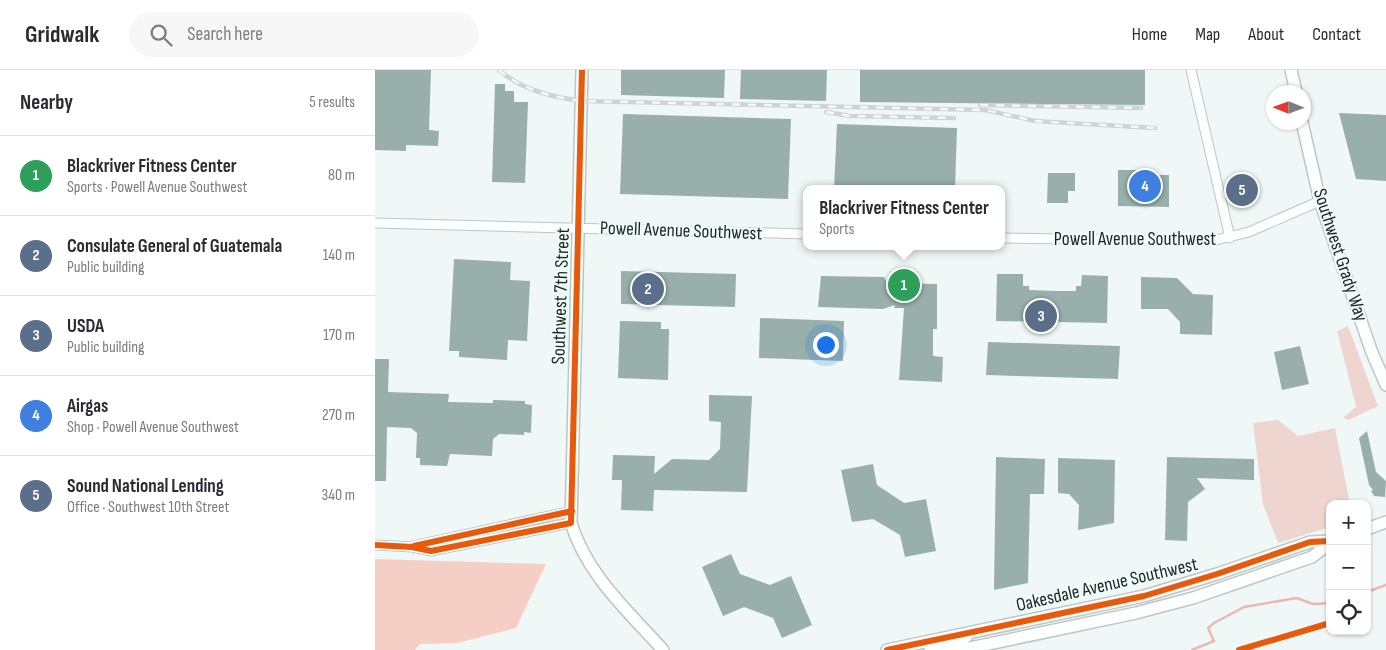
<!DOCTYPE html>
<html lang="en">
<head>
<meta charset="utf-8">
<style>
	body { margin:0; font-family:"Sofia Sans Condensed",sans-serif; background:#f7f7f7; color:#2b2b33 }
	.controls { position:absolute; right:15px; bottom:15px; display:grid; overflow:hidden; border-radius:10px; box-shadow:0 1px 4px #0004 }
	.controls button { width:45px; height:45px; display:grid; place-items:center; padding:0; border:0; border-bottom:1px solid #e1e1e2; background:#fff; color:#2b2b33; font:25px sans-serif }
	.compass { position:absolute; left:891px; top:15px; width:45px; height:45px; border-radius:50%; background:#fff; box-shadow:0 1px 4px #0004; rotate:271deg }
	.you { position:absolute; left:450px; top:274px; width:18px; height:18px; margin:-12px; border:4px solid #fff; border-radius:50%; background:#1a73e8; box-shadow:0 0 0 8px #1a73e833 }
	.badge { display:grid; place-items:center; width:32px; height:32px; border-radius:50%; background:#686e6d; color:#fff; font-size:16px; font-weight:700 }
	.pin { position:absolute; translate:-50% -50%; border:2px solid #fff; box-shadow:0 1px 5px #0006 }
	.popup { position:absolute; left:428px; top:115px; width:202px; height:65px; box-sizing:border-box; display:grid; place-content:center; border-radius:10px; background:#fff; filter:drop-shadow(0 1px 4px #0005); font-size:16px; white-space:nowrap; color:#7c7c81 }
	.popup b { font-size:19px; color:#2b2b33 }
	.popup::after { content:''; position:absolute; left:50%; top:100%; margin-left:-10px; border:10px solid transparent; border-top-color:#fff }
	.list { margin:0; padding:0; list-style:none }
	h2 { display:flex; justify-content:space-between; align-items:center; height:65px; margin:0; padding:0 20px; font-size:21px }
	h2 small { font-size:16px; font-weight:400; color:#7c7c81 }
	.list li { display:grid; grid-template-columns:32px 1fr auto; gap:15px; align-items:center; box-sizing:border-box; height:80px; padding:0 20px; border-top:1px solid #e1e1e2 }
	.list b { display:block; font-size:19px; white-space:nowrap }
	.list p { margin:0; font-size:16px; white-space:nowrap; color:#7c7c81 }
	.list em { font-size:16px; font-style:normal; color:#7c7c81 }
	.icon { flex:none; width:28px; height:28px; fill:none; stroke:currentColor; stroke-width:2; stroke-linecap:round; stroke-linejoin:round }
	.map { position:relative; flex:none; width:1011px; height:580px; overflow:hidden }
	header { display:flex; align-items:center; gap:30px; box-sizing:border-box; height:70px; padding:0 25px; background:#fff; border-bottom:1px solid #e1e1e2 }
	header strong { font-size:24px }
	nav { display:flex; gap:28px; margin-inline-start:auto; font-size:18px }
	.search { width:350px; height:45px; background:#f7f7f7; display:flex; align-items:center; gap:12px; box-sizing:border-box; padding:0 18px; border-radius:28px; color:#7c7c81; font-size:19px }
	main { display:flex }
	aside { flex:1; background:#fff }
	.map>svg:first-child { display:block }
</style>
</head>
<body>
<header>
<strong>Gridwalk</strong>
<div class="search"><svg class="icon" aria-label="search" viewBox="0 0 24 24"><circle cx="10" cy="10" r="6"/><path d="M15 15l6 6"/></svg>Search here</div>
<nav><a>Home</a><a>Map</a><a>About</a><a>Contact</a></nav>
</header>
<main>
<aside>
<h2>Nearby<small>5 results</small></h2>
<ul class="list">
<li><span class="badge" style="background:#2e9e5b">1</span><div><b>Blackriver Fitness Center</b><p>Sports · Powell Avenue Southwest</p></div><em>80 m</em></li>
<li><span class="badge" style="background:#5c6f8a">2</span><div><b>Consulate General of Guatemala</b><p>Public building</p></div><em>140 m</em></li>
<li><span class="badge" style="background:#5c6f8a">3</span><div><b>USDA</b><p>Public building</p></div><em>170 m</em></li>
<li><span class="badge" style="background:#3f7fe0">4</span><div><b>Airgas</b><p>Shop · Powell Avenue Southwest</p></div><em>270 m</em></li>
<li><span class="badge" style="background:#5c6f8a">5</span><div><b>Sound National Lending</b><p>Office · Southwest 10th Street</p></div><em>340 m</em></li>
</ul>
</aside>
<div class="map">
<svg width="1011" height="580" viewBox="0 0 1011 580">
	<rect width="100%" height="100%" fill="#f0f8f7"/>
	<path fill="#efd5d0" d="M973,256l30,80 -29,14 -6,-2 13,-11 -19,-76z
		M903,350l20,16 37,-8 15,76h-20v23l-52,16 -15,-39 -10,-81z"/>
	<path fill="#f5cec6" d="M0,489l171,5 -30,64 -58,15 -38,1 -5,6h-40z"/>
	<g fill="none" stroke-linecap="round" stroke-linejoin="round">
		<path stroke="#eab8af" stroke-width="2.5" d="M992,522l19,-7
			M817,580l22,-9 -6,-13 6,-5 30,-16 53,-9 16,6 17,-1"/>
	</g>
	<path fill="#98afab" d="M0,0h56l-2,60 10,1 -1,15 -32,-1v6l-31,-1z
		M246,0h104l-1,28 -103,-3z
		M366,0h86l-1,31 -86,-2z
		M485,0h285v35l-285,-3z
		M120,14h10v7h9v11h14l-3,81 -33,-1z
		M964,43l47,2v66l-30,-2z
		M248,44l168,5 -3,80 -168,-5z
		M462,54l120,4 -2,61h-121z
		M743,100h18v5h33v32l-51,-1z
		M673,103h27v18h-7v12h-21z
		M870,105l6,27 -13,3 -5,-27z
		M79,189l57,3 -1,18 20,1 -3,60 -19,-1 -1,20 -48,-3v-6h-10z
		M246,201l115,3 -1,33 -114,-3z
		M622,204h26v12h6v4l28,1h19v-5h5l1,-11 26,1 -1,47 -111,-2z
		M446,206l63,1 3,6 50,1v45h-4v27l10,1 -1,25 -43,-2 5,-72h-10l1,-3 -12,4 -65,-2z
		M766,207l36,1 16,16 20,1 -1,40 -32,-1v-12l-12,-13h-27z
		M385,248l84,3 -1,40 -84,-3z
		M245,251l41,1v7h8l-1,51 -50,-2z
		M613,272l132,4 -2,33 -132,-4z
		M925,276l9,38 -27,6 -8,-38z
		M0,289h14l-1,33 61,2 -1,8 45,1v-3l32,1v3l7,1 -1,28 -7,-1v3l-25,-1 -6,5 -1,17 -42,-2 -3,12 -27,-1v-7h-4l1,-25 -6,-5 -24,-1 -1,54h-11z
		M334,325l43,1 -5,96 -93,-2 -1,21 -32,-1 1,-30h-10l1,-25 42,1 -1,18 18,-15 37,1 11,-11 1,-27 -12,-1z
		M992,361l9,41 10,9 -1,16 -11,-1 -3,-5 2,-1 -4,-5 -10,-47z
		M621,387l49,2 -1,35h-14l-2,89 -34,7z
		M792,387l87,2v21l-57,-2 8,11 -17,13 -1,39 -22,-1z
		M683,388l57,2 -1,63 -36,7 1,-25 -10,-11 -11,-1z
		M498,394l4,21 27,18 22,-4 10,52 -31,6 -5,-22 -27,-16 -21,3 -11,-52z
		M356,484l9,20 30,11 21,-9 21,49 -30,13 -9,-20 -29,-11 -21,9 -21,-49z"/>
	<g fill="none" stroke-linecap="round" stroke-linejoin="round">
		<defs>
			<path id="street" d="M816,0l39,168
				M0,153l432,11
				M626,168l211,3 37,-9 71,-31
				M0,475l37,2 19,4 140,-28
				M37,476l160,-35"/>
			<path id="secondary" d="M207,0l-11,453c16,52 56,87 92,127
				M916,0l5,22
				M927,52l18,79 51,149 15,35
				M992,459l19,-7
				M512,580l257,-54 73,-22 93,-32 20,-1
				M555,580l26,-6 11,-8
				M585,580l176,-37 57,-15 119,-41 18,-14"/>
		</defs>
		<use href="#street" stroke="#bfc5c4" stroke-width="11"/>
		<use href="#secondary" stroke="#bfc5c4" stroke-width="14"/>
		<use href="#street" stroke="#fdfefe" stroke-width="9"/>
		<use href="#secondary" stroke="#fdfefe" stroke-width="11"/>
		<defs>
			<path id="rail" d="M124,0c23,20 53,27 82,31l404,9 50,11 120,7
				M605,35l161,3
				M451,42l24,4 104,2"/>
		</defs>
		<use href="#rail" stroke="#d0d3d2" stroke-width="4.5"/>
		<use href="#rail" stroke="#edfcf8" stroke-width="2.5" stroke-dasharray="8" stroke-linecap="butt"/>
		<defs>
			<path id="cycleway" d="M0,475l37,2 19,4 140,-28 11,-453
				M39,476l158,-35
				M512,580l257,-54 73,-22 93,-32 20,-1
				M864,580l91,-27"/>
		</defs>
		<use href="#cycleway" stroke="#edfcf8" stroke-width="9"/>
		<use href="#cycleway" stroke="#e8590c" stroke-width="6"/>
	</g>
	<g text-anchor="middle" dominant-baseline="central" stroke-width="4.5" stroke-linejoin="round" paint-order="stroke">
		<g font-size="19" fill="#1f2423" stroke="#edfcf8">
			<text transform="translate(306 161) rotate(2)">Powell Avenue Southwest</text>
			<text x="760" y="169">Powell Avenue Southwest</text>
			<text transform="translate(965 185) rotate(72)">Southwest Grady Way</text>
			<text transform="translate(186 226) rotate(-88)">Southwest 7th Street</text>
			<text transform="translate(732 515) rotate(-13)">Oakesdale Avenue Southwest</text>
		</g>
	</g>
</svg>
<div class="controls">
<button>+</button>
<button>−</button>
<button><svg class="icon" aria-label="locate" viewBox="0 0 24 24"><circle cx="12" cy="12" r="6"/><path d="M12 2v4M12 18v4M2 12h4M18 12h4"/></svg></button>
</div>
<svg class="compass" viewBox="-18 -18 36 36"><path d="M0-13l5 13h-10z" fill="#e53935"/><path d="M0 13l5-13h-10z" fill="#7c7c81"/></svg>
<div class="you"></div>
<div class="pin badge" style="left:529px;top:215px;background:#2e9e5b">1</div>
<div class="popup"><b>Blackriver Fitness Center</b>Sports</div>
<div class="pin badge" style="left:273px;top:219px;background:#5c6f8a">2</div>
<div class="pin badge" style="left:666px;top:246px;background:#5c6f8a">3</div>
<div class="pin badge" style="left:770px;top:116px;background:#3f7fe0">4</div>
<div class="pin badge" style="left:867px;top:120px;background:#5c6f8a">5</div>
</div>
</main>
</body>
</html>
